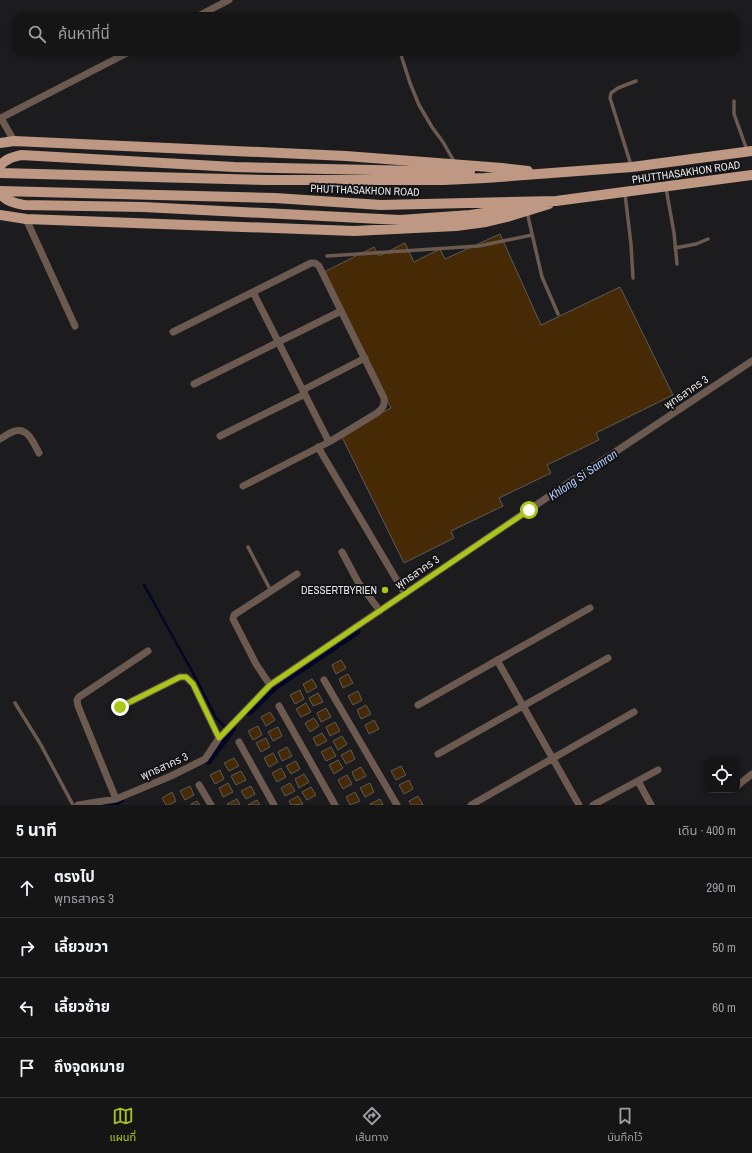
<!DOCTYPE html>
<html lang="th">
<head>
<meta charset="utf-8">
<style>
	body { margin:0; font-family:"Archivo Narrow","Noto Sans Thai",sans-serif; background:#222223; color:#f1f3f6 }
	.controls { position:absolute; right:12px; bottom:12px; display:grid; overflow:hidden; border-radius:8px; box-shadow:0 2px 6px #0003 }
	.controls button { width:36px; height:36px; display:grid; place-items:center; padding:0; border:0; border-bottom:1px solid #343435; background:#151516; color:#f1f3f6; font:20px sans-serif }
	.stop { position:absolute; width:12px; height:12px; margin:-9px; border:3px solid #aac717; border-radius:50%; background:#fff }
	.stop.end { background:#aac717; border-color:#fff; box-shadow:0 1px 4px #0008 }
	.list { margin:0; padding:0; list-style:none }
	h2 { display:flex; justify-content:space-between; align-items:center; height:52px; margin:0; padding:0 16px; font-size:17px }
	h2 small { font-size:13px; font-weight:400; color:#9d9fa1 }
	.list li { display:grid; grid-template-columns:26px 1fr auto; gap:12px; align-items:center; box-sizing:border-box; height:60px; padding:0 16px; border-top:1px solid #343435 }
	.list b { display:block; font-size:15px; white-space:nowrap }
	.list p { margin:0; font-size:13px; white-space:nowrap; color:#9d9fa1 }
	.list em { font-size:13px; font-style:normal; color:#9d9fa1 }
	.icon { flex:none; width:22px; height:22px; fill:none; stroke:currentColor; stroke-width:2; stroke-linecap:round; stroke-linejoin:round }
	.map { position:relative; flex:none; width:752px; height:805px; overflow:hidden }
	.search { position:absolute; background:#151516; box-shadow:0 2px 6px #0003; left:12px; right:12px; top:12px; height:44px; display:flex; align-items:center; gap:10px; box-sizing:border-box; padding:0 14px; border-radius:12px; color:#9d9fa1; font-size:15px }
	.sheet { height:292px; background:#151516 }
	nav { display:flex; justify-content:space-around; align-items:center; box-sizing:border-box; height:56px; border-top:1px solid #343435; background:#151516; font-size:11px; color:#9d9fa1 }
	nav a { display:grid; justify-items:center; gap:2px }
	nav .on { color:#aac717 }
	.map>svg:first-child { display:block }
</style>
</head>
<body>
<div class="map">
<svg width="752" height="805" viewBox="0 0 752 805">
	<rect width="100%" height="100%" fill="#1c1c1e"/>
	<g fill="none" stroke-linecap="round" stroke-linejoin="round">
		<path stroke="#010724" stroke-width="2.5" d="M144,585l53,95 19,38 10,10"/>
		<path stroke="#010724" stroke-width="9" d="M249,711l24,-24 83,-56
			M208,760l24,-32
			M106,805l14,-6"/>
	</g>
	<path fill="#462a05" stroke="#5d5b59" d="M500,234l41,91 79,-38 53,108 -77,38 3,7 -52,25 4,8 -52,25 4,8 -52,25 3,7 -50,25 -64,-130 51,-25 -67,-136 50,-25 5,9 26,-13 9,19 26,-13 5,10z
		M341,660l5,8 -10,6 -4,-9z
		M348,674l5,9 -10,5 -4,-9z
		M312,679l5,8 -10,6 -4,-9z
		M300,690l4,9 -9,5 -5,-9z
		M358,691l4,9 -9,5 -5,-9z
		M318,693l5,9 -10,4 -4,-8z
		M306,703l5,9 -10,5 -5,-8z
		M366,705l5,9 -10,5 -4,-9z
		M326,708l5,9 -10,5 -4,-9z
		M270,712l5,8 -9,6 -5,-9z
		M314,718l5,8 -9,6 -5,-9z
		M374,720l5,9 -10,5 -4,-9z
		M335,722l5,9 -10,5 -4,-9z
		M258,726l4,9 -9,5 -5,-9z
		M278,727l4,9 -9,5 -5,-9z
		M322,733l5,8 -10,5 -4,-8z
		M342,736l5,8 -9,6 -5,-9z
		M266,738l4,9 -9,5 -5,-9z
		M287,747l5,9 -10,5 -4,-9z
		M331,747l5,9 -10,5 -5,-9z
		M351,750l4,9 -9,5 -5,-9z
		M273,753l5,9 -9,5 -5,-9z
		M234,758l5,8 -10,5 -5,-8z
		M338,760l5,8 -9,6 -5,-9z
		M296,761l4,8 -9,5 -5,-8z
		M401,766l5,9 -10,5 -5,-9z
		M361,767l5,9 -10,5 -4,-9z
		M281,768l5,9 -9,5 -5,-9z
		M220,770l4,9 -9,5 -5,-9z
		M241,771l5,9 -10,5 -5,-9z
		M304,774l5,8 -10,6 -4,-9z
		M347,775l5,9 -9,5 -5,-9z
		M409,780l4,9 -9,5 -5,-9z
		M228,783l5,9 -10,5 -4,-9z
		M290,783l5,8 -10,5 -4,-8z
		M370,783l4,9 -9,5 -5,-9z
		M190,786l4,9 -9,5 -5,-9z
		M251,786l4,8 -9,5 -5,-8z
		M311,787l5,8 -9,5 -5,-8z
		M172,792l4,9 -7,4h-3l-4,-7z
		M355,792l5,9 -10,4 -4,-8z
		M298,796l5,8 -12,1 -2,-4z
		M418,796l5,9h-12l-2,-4z
		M237,799l3,6h-12l-1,-1z
		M380,799l3,6h-13v-1z
		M257,800l3,5h-12z
		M197,801l3,4h-10z"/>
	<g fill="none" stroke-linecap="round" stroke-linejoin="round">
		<path stroke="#6c5a50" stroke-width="3.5" d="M400,52l10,31 9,22 13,22 11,15 12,21
			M734,101v13l13,36
			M631,165l-21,-67 1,-5 7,-5 18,-7
			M666,188l8,45 3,31
			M625,194l6,50 2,34
			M527,212l15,65 16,37
			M675,248l21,-4 12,-5
			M327,256l152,-10 53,-11
			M248,547l23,44
			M15,703l26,42 32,60"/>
		<path stroke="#6c5a50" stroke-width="7" d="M198,16l31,-16
			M14,141l-13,-23 128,-66
			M26,219l49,107
			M253,292l76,150
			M173,332l138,-69h4l4,3 65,132c1,7 -1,10 -7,15l-48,29 -86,44
			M194,384l147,-73
			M303,390l62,-32
			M220,436l85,-42
			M0,439c4,-2 10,-7 15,-8 13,-4 19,13 24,22
			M318,447l87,147
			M342,552l16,30 22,29
			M497,660l82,145
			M324,680l73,125
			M270,685l-14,-21 -23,-45 1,-4 63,-41
			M418,705l172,-97
			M279,706l56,99
			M120,707l60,-30h6l7,7 26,54
			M239,742l35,63
			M438,754l170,-96
			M638,781l13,24
			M199,785l12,20
			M737,786l15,-12
			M116,799l-38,-93 -1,-6 2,-3 69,-46
			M78,805l38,-6 55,-23 34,-17 14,-21 51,-53 303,-205 179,-119
			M471,805l163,-93
			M593,805l65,-35"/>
		<path stroke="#be9883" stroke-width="10" d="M0,143l14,-2 332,15 156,12 26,3
			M0,166c5,-7 13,-9 21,-11l213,12 236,5
			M0,173l267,7h177l41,-2 147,-11 120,-16
			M0,191l275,7 106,7 175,-4 196,-26
			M0,193c5,8 15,10 24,12l119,2 257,13 70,-5 57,-8
			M0,215l26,4 328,12 102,-5 30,-4 21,-5 42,-13"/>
	</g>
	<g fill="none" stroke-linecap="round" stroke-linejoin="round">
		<path stroke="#aac717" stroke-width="5" d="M120,707l60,-30h6l7,7 26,54 51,-53 259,-175"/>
	</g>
	<circle fill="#aac717" stroke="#131315" stroke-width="1.5" cx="385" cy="590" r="4"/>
	<g text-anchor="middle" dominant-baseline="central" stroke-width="4" stroke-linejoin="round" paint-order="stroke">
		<g font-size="11" fill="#e5e5e7" stroke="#131315">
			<text transform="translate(686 172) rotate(-8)">PHUTTHASAKHON ROAD</text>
			<text transform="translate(365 190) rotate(2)">PHUTTHASAKHON ROAD</text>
			<text transform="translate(686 392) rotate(-34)">พุทธสาคร 3</text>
			<text transform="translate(417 572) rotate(-34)">พุทธสาคร 3</text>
			<text transform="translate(164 766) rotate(-24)">พุทธสาคร 3</text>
		</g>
		<g font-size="11" fill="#e5e5e7" stroke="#131315" text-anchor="end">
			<text x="377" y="590">DESSERTBYRIEN</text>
		</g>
		<g font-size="12" font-style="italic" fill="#aec8fa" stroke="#131315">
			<text transform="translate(583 475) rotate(-34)">Khlong Si Samran</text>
		</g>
	</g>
</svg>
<div class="controls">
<button><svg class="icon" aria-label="locate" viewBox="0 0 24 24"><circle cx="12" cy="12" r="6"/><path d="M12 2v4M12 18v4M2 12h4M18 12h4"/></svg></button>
</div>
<div class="stop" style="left:529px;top:510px"></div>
<div class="stop end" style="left:120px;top:707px"></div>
<div class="search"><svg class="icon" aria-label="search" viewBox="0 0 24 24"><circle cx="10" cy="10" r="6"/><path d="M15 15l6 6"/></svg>ค้นหาที่นี่</div>
</div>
<section class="sheet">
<h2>5 นาที<small>เดิน · 400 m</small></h2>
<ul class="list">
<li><svg class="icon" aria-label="ahead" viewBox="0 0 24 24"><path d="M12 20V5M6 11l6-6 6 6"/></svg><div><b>ตรงไป</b><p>พุทธสาคร 3</p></div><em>290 m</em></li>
<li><svg class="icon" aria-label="right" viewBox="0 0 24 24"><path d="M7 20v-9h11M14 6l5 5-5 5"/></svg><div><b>เลี้ยวขวา</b></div><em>50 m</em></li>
<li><svg class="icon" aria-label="left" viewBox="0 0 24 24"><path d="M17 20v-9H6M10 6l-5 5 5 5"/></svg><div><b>เลี้ยวซ้าย</b></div><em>60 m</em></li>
<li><svg class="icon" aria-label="arrive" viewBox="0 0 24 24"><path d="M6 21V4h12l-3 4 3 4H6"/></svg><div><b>ถึงจุดหมาย</b></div></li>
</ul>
</section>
<nav>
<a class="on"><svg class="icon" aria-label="map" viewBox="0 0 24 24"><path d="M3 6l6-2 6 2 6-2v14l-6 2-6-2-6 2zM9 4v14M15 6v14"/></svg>แผนที่</a>
<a><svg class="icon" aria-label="directions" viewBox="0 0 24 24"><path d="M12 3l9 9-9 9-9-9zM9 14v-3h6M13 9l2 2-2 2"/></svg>เส้นทาง</a>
<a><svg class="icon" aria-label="saved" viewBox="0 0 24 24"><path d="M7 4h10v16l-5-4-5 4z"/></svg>บันทึกไว้</a>
</nav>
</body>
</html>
